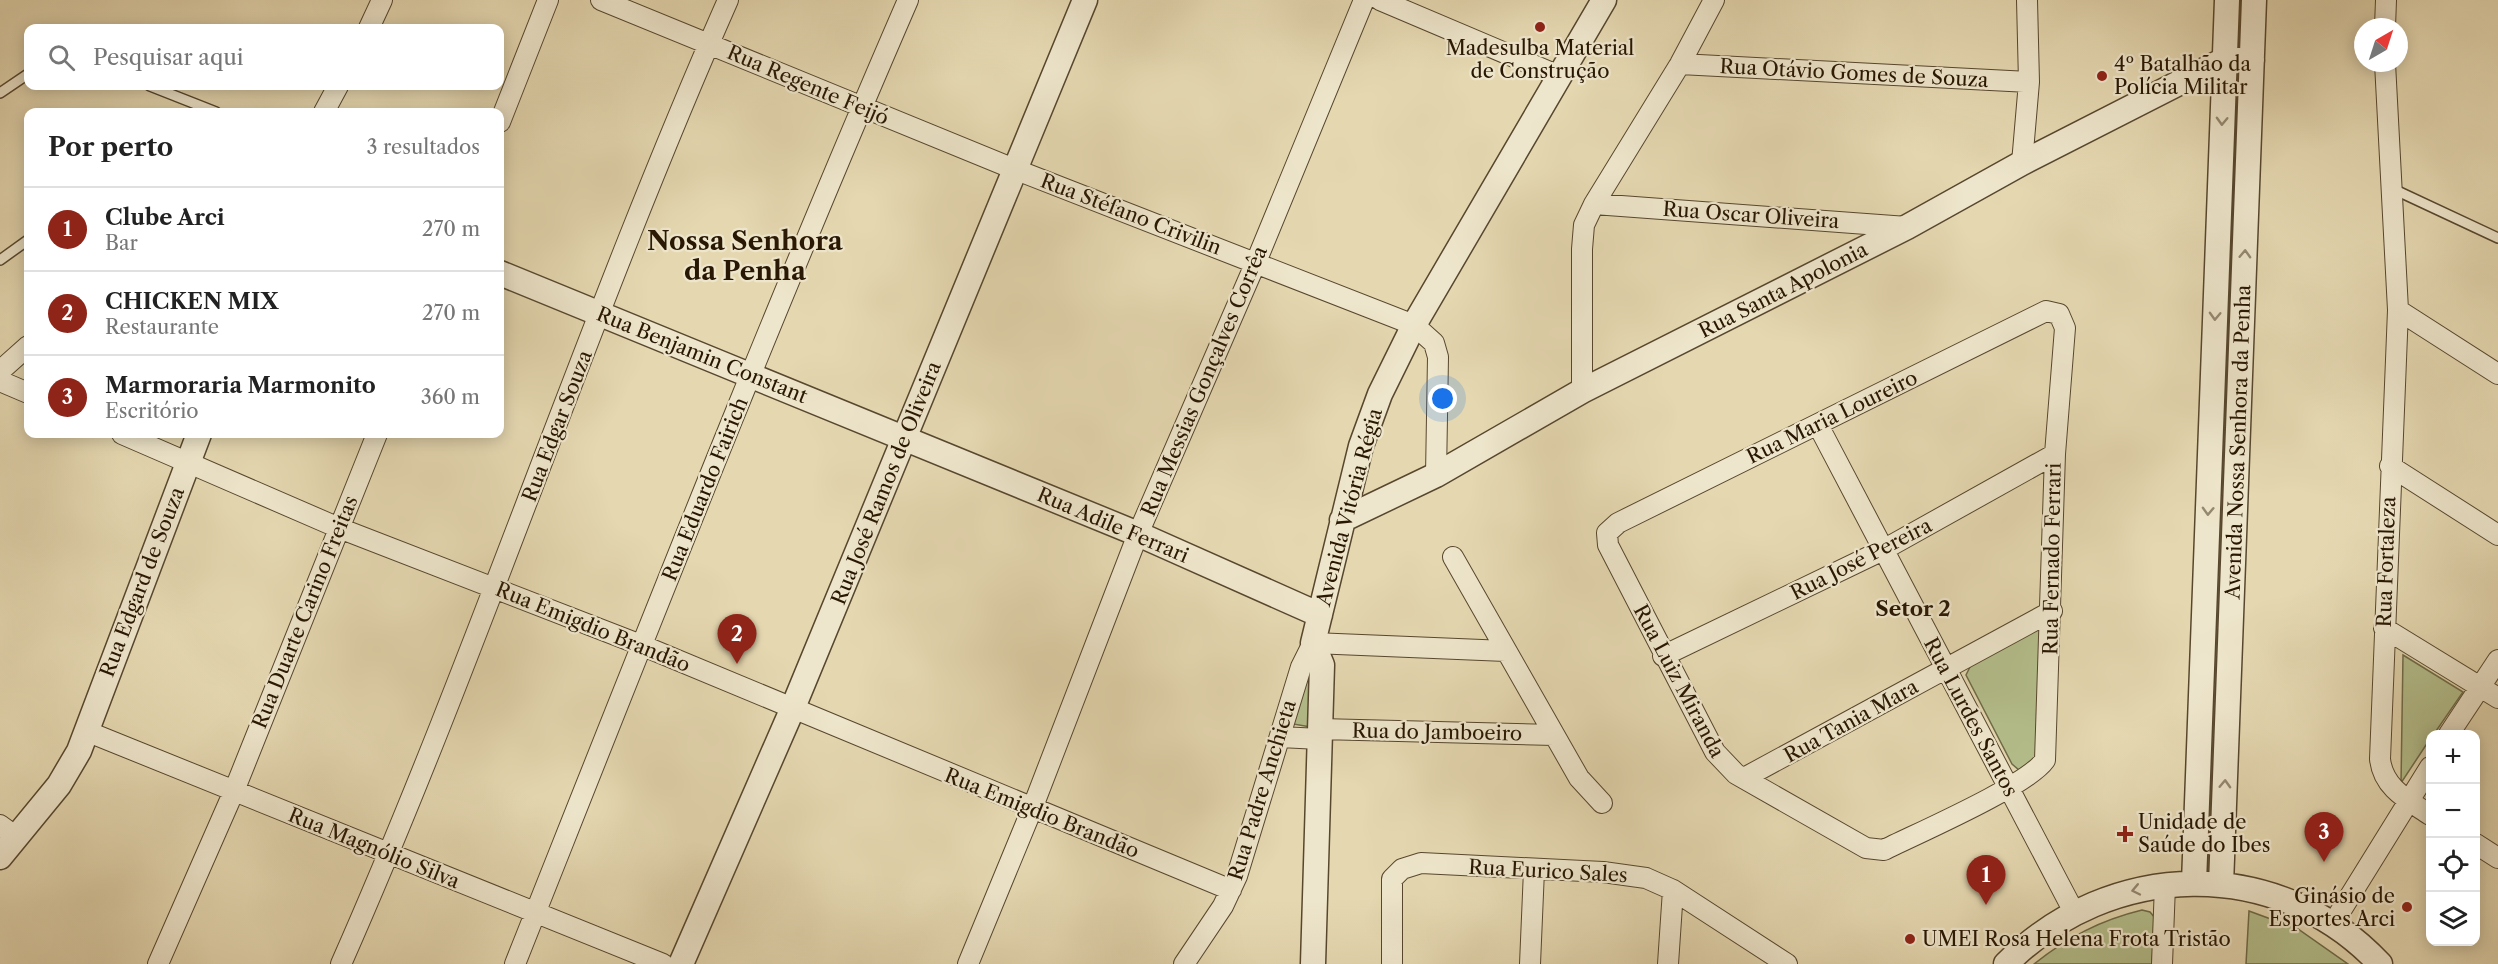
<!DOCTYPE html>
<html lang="pt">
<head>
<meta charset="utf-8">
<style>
	body { margin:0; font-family:"Libre Caslon Text",serif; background:#f2f2f2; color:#222 }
	.controls { position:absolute; right:18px; bottom:18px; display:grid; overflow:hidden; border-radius:12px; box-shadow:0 3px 15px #0003 }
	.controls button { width:54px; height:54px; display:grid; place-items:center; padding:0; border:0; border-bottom:2px solid #e0e0e0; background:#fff; color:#222; font:30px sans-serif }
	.compass { position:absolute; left:2354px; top:18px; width:54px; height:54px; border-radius:50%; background:#fff; box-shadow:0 3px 15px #0003; rotate:39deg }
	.you { position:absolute; left:1443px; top:399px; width:21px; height:21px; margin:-15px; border:4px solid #fff; border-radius:50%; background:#1a73e8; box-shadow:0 0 0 9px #1a73e833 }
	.badge { display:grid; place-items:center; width:39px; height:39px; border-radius:50%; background:#8f2418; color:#fff; font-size:20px; font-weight:700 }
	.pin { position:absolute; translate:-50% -50px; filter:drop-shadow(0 2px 3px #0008) }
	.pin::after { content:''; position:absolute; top:32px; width:21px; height:18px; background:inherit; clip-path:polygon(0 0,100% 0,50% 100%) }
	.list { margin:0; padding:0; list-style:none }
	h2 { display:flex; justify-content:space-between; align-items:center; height:78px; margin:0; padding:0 24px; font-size:26px }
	h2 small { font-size:20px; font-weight:400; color:#767676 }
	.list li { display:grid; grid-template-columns:39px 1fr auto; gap:18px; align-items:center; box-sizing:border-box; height:84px; padding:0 24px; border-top:2px solid #e0e0e0 }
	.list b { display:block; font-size:22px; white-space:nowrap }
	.list p { margin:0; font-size:20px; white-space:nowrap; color:#767676 }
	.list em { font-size:20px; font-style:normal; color:#767676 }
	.icon { flex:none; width:33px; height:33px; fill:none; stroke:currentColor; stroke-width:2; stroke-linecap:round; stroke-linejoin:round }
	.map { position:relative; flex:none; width:2498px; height:964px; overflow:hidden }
	.search { position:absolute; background:#fff; box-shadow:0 3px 15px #0003; left:24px; top:24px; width:480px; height:66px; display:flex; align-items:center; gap:15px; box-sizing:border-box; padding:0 21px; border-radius:12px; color:#767676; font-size:22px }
	.panel { position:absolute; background:#fff; box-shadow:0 3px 15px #0003; left:24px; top:108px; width:480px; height:330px; border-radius:12px }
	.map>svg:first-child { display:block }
</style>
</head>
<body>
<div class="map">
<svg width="2498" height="964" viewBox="0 0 2498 964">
	<rect width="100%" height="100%" fill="#e5d8b1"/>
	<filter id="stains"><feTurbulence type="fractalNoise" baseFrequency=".00333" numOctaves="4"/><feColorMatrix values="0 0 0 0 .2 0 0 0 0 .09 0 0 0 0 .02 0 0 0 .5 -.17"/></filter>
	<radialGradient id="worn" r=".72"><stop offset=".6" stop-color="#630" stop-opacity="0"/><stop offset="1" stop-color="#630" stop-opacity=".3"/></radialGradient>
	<path fill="#b4bf8c" stroke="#6e6b48" stroke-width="1.5" d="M2037,630l4,1 -5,127 -17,12 -7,-6 -46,-89 5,-10z
		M2403,655l60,37 -29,42h-4v5l-29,44z
		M1310,665l1,62 -18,-3z
		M2210,701h10l-5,124 -6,17 -4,-18z
		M2142,910l8,2 5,6 -3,46h-118c34,-27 67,-44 108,-54z
		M2249,911l49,18 50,35h-102z"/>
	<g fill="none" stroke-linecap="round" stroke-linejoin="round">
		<defs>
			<path id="service" d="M150,86l66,26
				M0,93l28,-19
				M2391,188l107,50
				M0,260l28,-20"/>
			<path id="minor" d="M601,0l413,169 400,156 20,18 4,14 -2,118
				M1380,0l179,76
				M2385,27l1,-27
				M369,28l13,-28
				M2385,63l13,247 -18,449c3,29 28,41 50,56
				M1680,64l349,18
				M324,112l14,-26
				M500,122l48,-122
				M2022,163l7,-81 -2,-82
				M1594,204l313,23
				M2398,310l100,64
				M2046,311l13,3 6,14 -10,126 -10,306c-18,26 -127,73 -161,90l-18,-2 -130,-74 -21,-22 -107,-207 -1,-12 11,-10z
				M0,371l28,-25
				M0,381l28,12
				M1582,391v-142l2,-24 10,-21 86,-140 34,-64
				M1818,425l256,487
				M122,434l217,94 302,117 590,245
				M2390,466l108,69
				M1453,557l126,221 23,25
				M2384,628l114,70
				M1663,656l220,-106 172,-96
				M1320,729l234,6
				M86,731l577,233
				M2449,734l49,-74
				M1280,737l40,2
				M1744,778l308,-167
				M0,825l15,11
				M2476,844l22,14
				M2332,925l98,-158
				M158,964l76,-173 143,-357
				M341,964c140,-317 247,-647 387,-964
				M515,964c128,-322 255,-646 393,-964
				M968,964l64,-155 106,-275 118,-272 108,-262
				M1184,964l39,-58 14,-30 64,-209 12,-24 193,8
				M1392,964v-85l10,-10 19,-6 182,9 43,6 27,12 114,74
				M1530,964l4,-94
				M1668,964l5,-74
				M2162,964l3,-79"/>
			<path id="tertiary" d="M500,273l638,261 182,81
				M1342,520l94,-45 146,-84 325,-164 115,-64 202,-103h28
				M0,857l59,-72 20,-34 120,-317
				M2194,883l33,-883
				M2221,885l33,-885
				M681,964l111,-254 293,-710
				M1313,964l9,-299 -9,-22 48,-197 19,-52 34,-69 190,-325
				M2006,964c103,-104 271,-110 374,0"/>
		</defs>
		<use href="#service" stroke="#57472e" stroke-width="12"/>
		<use href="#minor" stroke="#57472e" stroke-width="22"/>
		<use href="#tertiary" stroke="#57472e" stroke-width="27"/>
		<use href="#service" stroke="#eee6cc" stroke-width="9"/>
		<use href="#minor" stroke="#eee6cc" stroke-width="20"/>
		<use href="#tertiary" stroke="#eee6cc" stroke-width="24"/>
	</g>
	<defs><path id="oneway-chevron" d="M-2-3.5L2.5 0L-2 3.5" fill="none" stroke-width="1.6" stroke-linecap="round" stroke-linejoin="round" transform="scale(1.5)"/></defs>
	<g stroke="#958972">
		<use href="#oneway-chevron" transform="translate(2222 121) rotate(92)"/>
		<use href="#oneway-chevron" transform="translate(2245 254) rotate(-88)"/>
		<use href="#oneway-chevron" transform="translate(2215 316) rotate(92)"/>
		<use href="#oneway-chevron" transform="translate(2208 511) rotate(92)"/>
		<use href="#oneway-chevron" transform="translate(2225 784) rotate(-88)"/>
		<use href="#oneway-chevron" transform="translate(2136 890) rotate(168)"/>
	</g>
	<g fill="#8f2418" stroke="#eee6cc" stroke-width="2">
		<circle cx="1540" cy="27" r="6"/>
		<circle cx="2102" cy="76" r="6"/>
		<path d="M2122 825h6v6h6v6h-6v6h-6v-6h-6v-6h6z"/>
		<circle cx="2407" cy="907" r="6"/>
		<circle cx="1910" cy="939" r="6"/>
	</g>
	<g text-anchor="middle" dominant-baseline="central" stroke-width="4.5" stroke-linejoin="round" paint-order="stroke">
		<g font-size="20" fill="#281703" stroke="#eee6cc" text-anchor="start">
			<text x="1540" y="48" text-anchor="middle">Madesulba Material<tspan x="1540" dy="23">de Construção</tspan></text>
			<text x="2114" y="64">4º Batalhão da<tspan x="2114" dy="23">Polícia Militar</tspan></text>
			<text x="2138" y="822">Unidade de<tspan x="2138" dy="23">Saúde do Ibes</tspan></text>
			<text x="2395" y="896" text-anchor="end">Ginásio de<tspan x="2395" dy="23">Esportes Arci</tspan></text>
			<text x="1922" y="939">UMEI Rosa Helena Frota Tristão</text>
		</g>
		<g font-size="20" fill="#281703" stroke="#eee6cc">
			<text transform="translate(1854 73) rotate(3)">Rua Otávio Gomes de Souza</text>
			<text transform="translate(808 85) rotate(23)">Rua Regente Feijó</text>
			<text transform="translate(1131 214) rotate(21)">Rua Stéfano Crivilin</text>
			<text transform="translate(1751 215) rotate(4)">Rua Oscar Oliveira</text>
			<text transform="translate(1783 290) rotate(-27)">Rua Santa Apolonia</text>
			<text transform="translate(702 355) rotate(22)">Rua Benjamin Constant</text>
			<text transform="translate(1204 381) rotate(-67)">Rua Messias Gonçalves Corrêa</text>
			<text transform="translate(1832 417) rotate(-26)">Rua Maria Loureiro</text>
			<text transform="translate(557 426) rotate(-69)">Rua Edgar Souza</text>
			<text transform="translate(2238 442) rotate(-88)">Avenida Nossa Senhora da Penha</text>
			<text transform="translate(886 483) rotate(-68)">Rua José Ramos de Oliveira</text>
			<text transform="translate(705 489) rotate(-68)">Rua Eduardo Fairich</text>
			<text transform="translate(1349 507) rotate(-75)">Avenida Vitória Régia</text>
			<text transform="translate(1113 525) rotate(23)">Rua Adile Ferrari</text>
			<text transform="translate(1861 559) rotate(-27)">Rua José Pereira</text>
			<text transform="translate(2052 559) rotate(-89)">Rua Fernado Ferrari</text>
			<text transform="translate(2386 562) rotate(-88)">Rua Fortaleza</text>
			<text transform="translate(142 582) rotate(-69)">Rua Edgard de Souza</text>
			<text transform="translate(305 612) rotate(-68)">Rua Duarte Carino Freitas</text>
			<text transform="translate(593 627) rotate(22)">Rua Emigdio Brandão</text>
			<text transform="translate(1679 681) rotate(62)">Rua Luiz Miranda</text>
			<text transform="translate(1971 717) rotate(62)">Rua Lurdes Santos</text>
			<text transform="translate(1851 721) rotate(-29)">Rua Tania Mara</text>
			<text transform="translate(1437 732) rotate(1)">Rua do Jamboeiro</text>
			<text transform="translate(1262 790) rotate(-73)">Rua Padre Anchieta</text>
			<text transform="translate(1042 813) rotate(22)">Rua Emigdio Brandão</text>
			<text transform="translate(374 848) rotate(22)">Rua Magnólio Silva</text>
			<text transform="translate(1548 871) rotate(3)">Rua Eurico Sales</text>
		</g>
		<g font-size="21" font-weight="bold" fill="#281703" stroke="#eee6cc">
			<text x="1913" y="608">Setor 2</text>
		</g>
		<g font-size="26" font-weight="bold" fill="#281703" stroke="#eee6cc">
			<text x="745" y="241">Nossa Senhora<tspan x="745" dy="30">da Penha</tspan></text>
		</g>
	</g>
	<rect width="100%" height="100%" filter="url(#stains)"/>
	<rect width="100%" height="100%" fill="url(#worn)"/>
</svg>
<div class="controls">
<button>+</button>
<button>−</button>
<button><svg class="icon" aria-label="locate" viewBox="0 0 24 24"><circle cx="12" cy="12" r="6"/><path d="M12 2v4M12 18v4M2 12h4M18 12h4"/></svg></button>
<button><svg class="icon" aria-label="layers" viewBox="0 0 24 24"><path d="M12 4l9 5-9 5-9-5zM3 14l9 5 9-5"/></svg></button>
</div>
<svg class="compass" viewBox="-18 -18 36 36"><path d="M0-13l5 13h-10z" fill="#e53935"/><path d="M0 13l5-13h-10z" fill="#767676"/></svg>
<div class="you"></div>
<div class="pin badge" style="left:1986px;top:905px">1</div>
<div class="pin badge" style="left:737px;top:664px">2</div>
<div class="pin badge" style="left:2324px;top:862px">3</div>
<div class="search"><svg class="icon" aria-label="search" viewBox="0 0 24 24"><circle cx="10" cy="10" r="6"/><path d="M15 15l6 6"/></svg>Pesquisar aqui</div>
<section class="panel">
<h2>Por perto<small>3 resultados</small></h2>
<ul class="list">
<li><span class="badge">1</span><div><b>Clube Arci</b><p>Bar</p></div><em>270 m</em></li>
<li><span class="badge">2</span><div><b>CHICKEN MIX</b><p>Restaurante</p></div><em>270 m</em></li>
<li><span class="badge">3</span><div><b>Marmoraria Marmonito</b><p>Escritório</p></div><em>360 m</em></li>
</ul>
</section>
</div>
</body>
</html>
